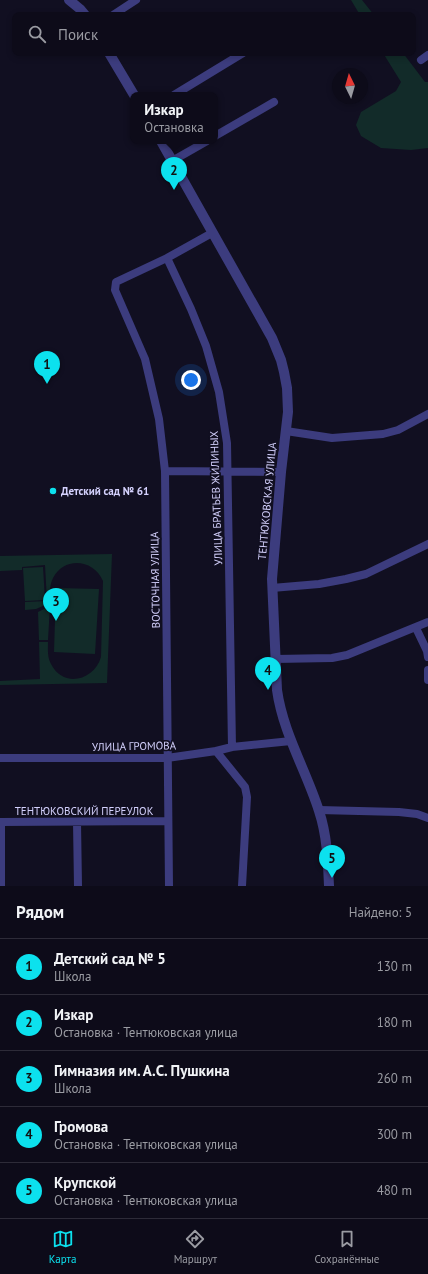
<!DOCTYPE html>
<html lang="ru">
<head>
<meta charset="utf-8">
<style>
	body { margin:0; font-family:"PT Sans",sans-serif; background:#161422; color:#f1f3f6 }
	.compass { position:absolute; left:332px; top:68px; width:36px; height:36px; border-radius:50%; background:#0d0b19; box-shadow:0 2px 6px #0003; rotate:355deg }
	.you { position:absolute; left:191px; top:380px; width:14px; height:14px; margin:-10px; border:3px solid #fff; border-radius:50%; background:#1a73e8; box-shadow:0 0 0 6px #1a73e833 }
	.badge { display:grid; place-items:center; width:26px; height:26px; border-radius:50%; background:#0ce1ee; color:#111; font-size:13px; font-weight:700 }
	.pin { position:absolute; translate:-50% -33px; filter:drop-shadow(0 1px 2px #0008) }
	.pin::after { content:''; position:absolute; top:21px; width:14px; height:12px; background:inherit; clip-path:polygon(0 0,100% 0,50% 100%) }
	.popup { position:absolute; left:130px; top:92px; width:88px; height:52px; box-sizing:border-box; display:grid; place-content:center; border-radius:8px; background:#0d0b19; filter:drop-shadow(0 1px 3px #0005); font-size:13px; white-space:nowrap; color:#9a9ba2 }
	.popup b { font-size:15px; color:#f1f3f6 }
	.popup::after { content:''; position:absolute; left:50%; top:100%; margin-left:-8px; border:8px solid transparent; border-top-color:#0d0b19 }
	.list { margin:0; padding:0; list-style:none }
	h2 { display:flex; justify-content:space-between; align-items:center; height:52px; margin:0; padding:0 16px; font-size:17px }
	h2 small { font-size:13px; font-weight:400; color:#9a9ba2 }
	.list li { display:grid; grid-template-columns:26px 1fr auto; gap:12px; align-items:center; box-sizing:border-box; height:56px; padding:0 16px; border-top:1px solid #2d2b38 }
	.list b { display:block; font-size:15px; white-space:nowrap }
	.list p { margin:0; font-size:13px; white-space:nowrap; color:#9a9ba2 }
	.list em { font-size:13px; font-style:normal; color:#9a9ba2 }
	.icon { flex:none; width:22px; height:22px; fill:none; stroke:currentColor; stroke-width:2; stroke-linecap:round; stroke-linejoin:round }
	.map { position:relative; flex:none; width:428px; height:886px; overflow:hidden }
	.search { position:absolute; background:#0d0b19; box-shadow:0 2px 6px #0003; left:12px; right:12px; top:12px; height:44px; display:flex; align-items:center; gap:10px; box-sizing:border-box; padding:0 14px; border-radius:8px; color:#9a9ba2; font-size:15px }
	.sheet { height:332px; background:#0d0b19 }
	nav { display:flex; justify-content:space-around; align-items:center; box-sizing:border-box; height:56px; border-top:1px solid #2d2b38; background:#0d0b19; font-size:11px; color:#9a9ba2 }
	nav a { display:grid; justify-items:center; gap:2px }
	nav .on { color:#0ce1ee }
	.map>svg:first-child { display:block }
</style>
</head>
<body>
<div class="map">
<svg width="428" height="886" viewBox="0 0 428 886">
	<rect width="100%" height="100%" fill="#110f21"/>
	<path fill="#122b29" d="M351,0h11l12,15h-14z
		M383,53h20l22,29h3v66l-17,2 -30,-2 -20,-12 -5,-11 5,-13 35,-21 5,-9z
		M112,554l-5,129 -107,2v-4l40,-2 -1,-37h9c0,7 -1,15 3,22 12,24 43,17 50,-7l2,-76c-9,-22 -39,-25 -50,-3 -4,8 -3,17 -3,25l-14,6 -11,1v-8l22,-1 -2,-36 -23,2v3l-22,1v-15z
		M43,567l2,33 -20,1 -2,-33z
		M56,588l43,1 -4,65 -41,-2z
		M50,606l-2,34h-9l-1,-28z"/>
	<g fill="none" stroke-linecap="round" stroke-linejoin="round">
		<path stroke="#3c3c7e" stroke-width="8" d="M113,15l23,-15
			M421,60l7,-5
			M174,95l69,-42
			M215,136l59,-34
			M172,161l35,-20
			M167,258l24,51 15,37 13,46 8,51 5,304
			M286,431l46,7 51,-4 15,-4 30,-16
			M165,471l116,1
			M272,588l47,-4 27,-5 20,-5 62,-30
			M416,628l11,23 1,6
			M275,659l57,-1 15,-3 81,-33
			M428,670v10
			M216,751l29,36 2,10 -5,89
			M0,758h167l49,-7 16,-4 59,-6
			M319,810l80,2 18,2 11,4
			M0,822l168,-1
			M1,822v64
			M77,822l1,64
			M169,886l-4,-415 -6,-52 -14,-60 -30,-69 1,-8 51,-24 45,-25"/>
		<path stroke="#3c3c7e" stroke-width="10" d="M69,0l11,9 5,6
			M109,53l25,42
			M161,141l111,197 9,22 3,12 3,16 1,24 -7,60 -9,107 5,111c6,43 29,80 42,121 8,24 9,50 10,75"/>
	</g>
	<circle fill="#0ce1ee" stroke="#110f21" stroke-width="1.5" cx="53" cy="491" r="4"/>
	<g text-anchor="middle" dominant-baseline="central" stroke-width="3.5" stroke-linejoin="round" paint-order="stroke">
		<g font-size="11" font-weight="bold" fill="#d4d1fd" stroke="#110f21" text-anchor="start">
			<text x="61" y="491">Детский сад № 61</text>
		</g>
		<g font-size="11" fill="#d4d1fd" stroke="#110f21">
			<text transform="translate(216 498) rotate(-92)">УЛИЦА БРАТЬЕВ ЖИЛИНЫХ</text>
			<text transform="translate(267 501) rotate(-85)">ТЕНТЮКОВСКАЯ УЛИЦА</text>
			<text transform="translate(155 580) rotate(-91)">ВОСТОЧНАЯ УЛИЦА</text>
			<text transform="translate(134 746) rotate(-1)">УЛИЦА ГРОМОВА</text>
			<text x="84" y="811">ТЕНТЮКОВСКИЙ ПЕРЕУЛОК</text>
		</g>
	</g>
</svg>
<svg class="compass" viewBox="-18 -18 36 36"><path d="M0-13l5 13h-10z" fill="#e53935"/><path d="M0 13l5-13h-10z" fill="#9a9ba2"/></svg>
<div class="you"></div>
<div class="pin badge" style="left:47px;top:384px">1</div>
<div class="pin badge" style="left:174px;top:190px">2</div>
<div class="popup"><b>Изкар</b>Остановка</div>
<div class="pin badge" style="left:56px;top:621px">3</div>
<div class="pin badge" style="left:268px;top:690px">4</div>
<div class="pin badge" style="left:332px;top:878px">5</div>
<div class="search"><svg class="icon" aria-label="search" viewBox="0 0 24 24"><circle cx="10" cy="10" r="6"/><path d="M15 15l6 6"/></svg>Поиск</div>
</div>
<section class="sheet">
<h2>Рядом<small>Найдено: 5</small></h2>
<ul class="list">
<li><span class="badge">1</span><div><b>Детский сад № 5</b><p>Школа</p></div><em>130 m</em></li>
<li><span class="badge">2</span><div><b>Изкар</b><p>Остановка · Тентюковская улица</p></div><em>180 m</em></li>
<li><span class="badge">3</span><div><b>Гимназия им. А.С. Пушкина</b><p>Школа</p></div><em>260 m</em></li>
<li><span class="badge">4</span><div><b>Громова</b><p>Остановка · Тентюковская улица</p></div><em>300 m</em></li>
<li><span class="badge">5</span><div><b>Крупской</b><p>Остановка · Тентюковская улица</p></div><em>480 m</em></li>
</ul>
</section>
<nav>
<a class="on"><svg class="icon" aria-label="map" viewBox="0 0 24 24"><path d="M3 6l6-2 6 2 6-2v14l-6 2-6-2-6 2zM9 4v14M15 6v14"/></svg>Карта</a>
<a><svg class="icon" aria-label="directions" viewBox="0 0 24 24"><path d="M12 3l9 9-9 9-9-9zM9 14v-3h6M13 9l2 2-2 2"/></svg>Маршрут</a>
<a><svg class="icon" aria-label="saved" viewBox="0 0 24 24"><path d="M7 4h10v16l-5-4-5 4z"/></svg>Сохранённые</a>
</nav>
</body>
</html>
